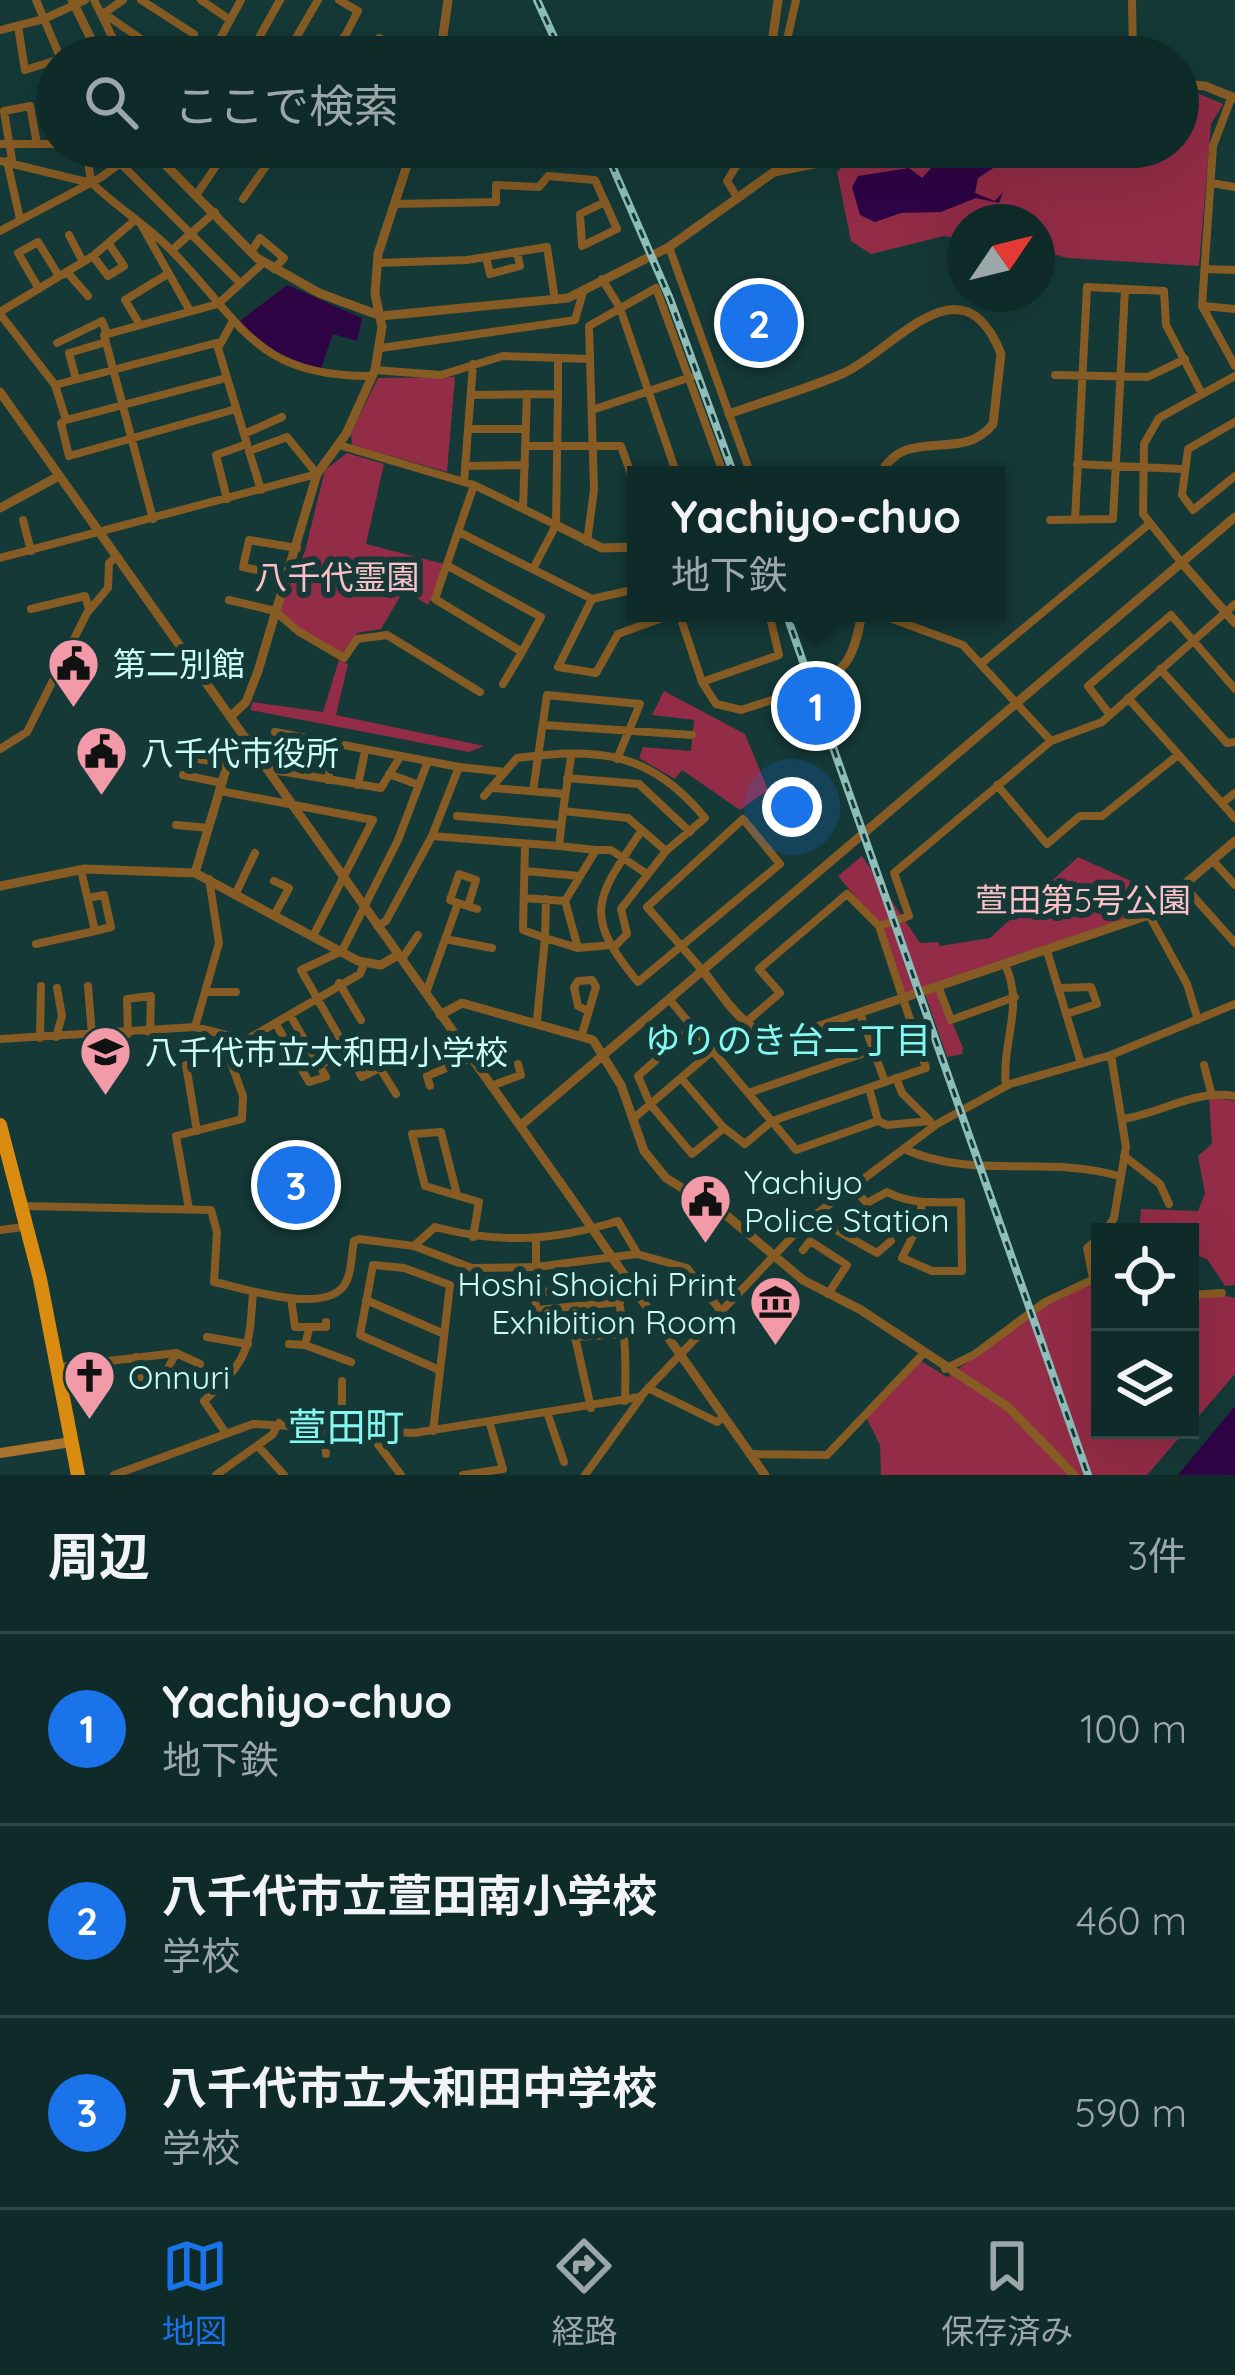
<!DOCTYPE html>
<html lang="ja">
<head>
<meta charset="utf-8">
<style>
	body { margin:0; font-family:Quicksand,"Noto Sans JP",sans-serif; background:#183331; color:#f1f3f6 }
	.controls { position:absolute; right:36px; bottom:36px; display:grid; overflow:hidden; border-radius:0px; box-shadow:0 12px 48px #0002 }
	.controls button { width:108px; height:108px; display:grid; place-items:center; padding:0; border:0; border-bottom:3px solid #2f4746; background:#0f2b29; color:#f1f3f6; font:60px sans-serif }
	.compass { position:absolute; left:947px; top:204px; width:108px; height:108px; border-radius:50%; background:#0f2b29; box-shadow:0 12px 48px #0002; rotate:55deg }
	.you { position:absolute; left:792px; top:807px; width:42px; height:42px; margin:-30px; border:9px solid #fff; border-radius:50%; background:#1a73e8; box-shadow:0 0 0 18px #1a73e833 }
	.badge { display:grid; place-items:center; width:78px; height:78px; border-radius:50%; background:#1a73e8; color:#fff; font-size:39px; font-weight:700 }
	.pin { position:absolute; translate:-50% -50%; border:6px solid #fff; box-shadow:0 3px 12px #0006 }
	.popup { position:absolute; left:627px; top:466px; width:378px; height:156px; box-sizing:border-box; display:grid; place-content:center; border-radius:0px; background:#0f2b29; filter:drop-shadow(0 3px 9px #0005); font-size:39px; white-space:nowrap; color:#9ba7a8 }
	.popup b { font-size:45px; color:#f1f3f6 }
	.popup::after { content:''; position:absolute; left:50%; top:100%; margin-left:-24px; border:24px solid transparent; border-top-color:#0f2b29 }
	.list { margin:0; padding:0; list-style:none }
	h2 { display:flex; justify-content:space-between; align-items:center; height:156px; margin:0; padding:0 48px; font-size:51px }
	h2 small { font-size:39px; font-weight:400; color:#9ba7a8 }
	.list li { display:grid; grid-template-columns:78px 1fr auto; gap:36px; align-items:center; box-sizing:border-box; height:192px; padding:0 48px; border-top:3px solid #2f4746 }
	.list b { display:block; font-size:45px; white-space:nowrap }
	.list p { margin:0; font-size:39px; white-space:nowrap; color:#9ba7a8 }
	.list em { font-size:39px; font-style:normal; color:#9ba7a8 }
	.icon { flex:none; width:66px; height:66px; fill:none; stroke:currentColor; stroke-width:2; stroke-linecap:round; stroke-linejoin:round }
	.map { position:relative; flex:none; width:1235px; height:1475px; overflow:hidden }
	.search { position:absolute; background:#0f2b29; box-shadow:0 12px 48px #0002; left:36px; right:36px; top:36px; height:132px; display:flex; align-items:center; gap:30px; box-sizing:border-box; padding:0 42px; border-radius:66px; color:#9ba7a8; font-size:45px }
	.sheet { height:732px; background:#0f2b29 }
	nav { display:flex; justify-content:space-around; align-items:center; box-sizing:border-box; height:168px; border-top:3px solid #2f4746; background:#0f2b29; font-size:33px; color:#9ba7a8 }
	nav a { display:grid; justify-items:center; gap:6px }
	nav .on { color:#1a73e8 }
	.map>svg:first-child { display:block }
</style>
</head>
<body>
<div class="map">
<svg width="1235" height="1475" viewBox="0 0 1235 1475">
	<rect width="100%" height="100%" fill="#143937"/>
	<path fill="#932c46" d="M1192,91l31,13 -12,20 -12,142 -131,-8 -31,-8v-28h-72v17l-21,-3 -73,18 -20,-13 -14,-69 5,-5 107,-20h229v-54z
		M455,377l-8,95 -95,-27 -1,-12 27,-55z
		M347,453l37,11 -18,80 82,21 -20,40 -24,-15 -23,39 -24,4 -15,20 -44,-25 -19,-18 26,-59 20,-81z
		M339,660l9,4 -12,51 148,31 -15,6 -219,-42 3,-8 70,10z
		M664,691l81,43 23,56 -28,20 -58,-40 -7,9 -36,-21 4,-11 48,4 3,-31 -42,-5z
		M862,856l58,87 18,-1 2,4 50,-8 88,-81 84,38 -6,14 -219,77 26,62 -1,6 -15,3 -23,-66 -20,4 -19,-63 -47,-56z
		M1209,1097l26,4v184l-10,1 -18,-27 -17,-6v-21h-51l2,-23 57,2 7,-18 -7,-37 14,-12z
		M1100,1280v150h86l-39,45h-266l-1,-30 -15,-30 56,-54 26,16 99,-72z
		M1226,1296l9,2v76l-45,52v-128z"/>
	<path fill="#2e0445" d="M997,154l1,11 -20,13 -3,15 20,8 8,-9 -4,11 -23,-5 -35,14 -40,1 -26,9 -15,-7 -8,-28 6,-11 51,-8 13,10 13,-14z
		M287,285l75,33 -5,23 -24,-7 -12,35c-34,-9 -57,-22 -81,-48z
		M1235,1406v69h-57z"/>
	<g fill="none" stroke-linecap="round" stroke-linejoin="round">
		<path stroke="#865b24" stroke-width="8" d="M36,0l24,57
			M94,0l28,57
			M141,0l53,34 -15,23
			M201,0l29,20
			M1132,0l1,57
			M99,10l68,47
			M103,14l20,-14
			M18,26l7,44 32,-10
			M0,30l44,-11 41,-19
			M379,38l45,19
			M217,46l20,11
			M441,53l14,4
			M210,57l31,-57
			M248,57l32,-57
			M285,57l33,-57
			M323,57l22,-21 13,-25 -19,-11
			M783,57l13,-57
			M1232,96l-19,50 -11,160 33,60
			M0,144h57
			M86,147l5,35c24,24 54,42 78,66 74,74 84,129 203,128
			M241,147l25,19 -23,33
			M709,147l31,15
			M12,160l-8,-49 26,-5 7,38
			M0,161l87,21
			M7,161l13,58
			M121,164l119,119
			M171,168l14,-21
			M1211,183l24,4
			M197,194l32,-47
			M737,197l-10,-16 21,-34
			M394,204l102,-2v-17l43,2 9,-11 47,4 22,49 -35,17 -2,-32 25,-12
			M142,226l48,85
			M0,231l100,-53 43,-31
			M69,235l14,27
			M669,247l82,228
			M172,250l43,-38
			M251,252l9,-14 24,20 -10,11
			M93,256l15,20 16,-10 -15,-22
			M486,257l4,17 30,-8 -3,-14
			M377,263l90,-3 80,-13 8,53
			M1205,269l30,1
			M67,272l21,24
			M602,279l18,29 57,167
			M39,289l-21,-36 20,-11 21,34
			M1204,306l31,3
			M0,312l93,-56 42,-36
			M0,314l55,71 11,35 160,-42
			M140,325l-15,-25 41,-25
			M57,343l45,-22 5,13
			M381,348l194,-28 8,-28
			M558,358v36
			M375,370l66,5 62,-19 87,3
			M1055,375l93,2 37,-18
			M76,379l-7,-26 37,-11
			M55,385l165,-43
			M471,395l87,-1 -2,131 -23,44
			M592,410l99,-33
			M66,420l-5,3 8,33 167,-47
			M1235,422l-47,27 -6,46 11,15 42,-34
			M468,429h58
			M244,434l38,-17
			M339,445l135,40 82,40
			M525,446h96l15,42
			M249,451l12,39
			M1077,464l105,5
			M465,466l60,-1
			M464,482l9,-118
			M227,499l-11,-44 31,-11 -29,-96 15,-27
			M523,508l4,-114
			M153,519l-49,-184 114,-31 45,-41
			M23,520l8,31
			M1050,520l63,-1 12,-230
			M1075,520l12,-233 77,4 2,34 36,69
			M459,532l133,67 44,-10
			M587,542l7,-52 -5,-164 67,-38 68,187
			M0,558l317,-84 -30,-37 -38,14
			M1181,562l-38,-48 1,-70 15,-26 76,-42
			M450,567l91,50 -19,35 -87,-53 39,-114
			M289,577l-46,-10 6,-27 48,8
			M592,599l-34,68 38,6 22,-39 58,-21
			M229,600l46,11 23,20 46,27 13,-19 30,-4 93,57
			M31,609l54,-13 4,13
			M679,613l23,69 14,22 25,6 68,-22
			M876,613l87,32 88,96
			M983,662l165,-137
			M1160,669l67,74 8,-1
			M54,680l30,-2
			M702,682l77,-27 -10,-42
			M503,684l19,-32
			M1128,698l107,120
			M1110,715l-22,-29 83,-71 64,74
			M544,725l148,10
			M275,732l184,35 -27,69 -46,85 -9,5
			M0,749l27,-17 60,-119 21,-25 1,-25 8,-7
			M189,758l39,5
			M459,767l46,5
			M267,769l114,19 19,-31
			M297,774l9,-35
			M389,774l30,11
			M183,775l39,8
			M567,778l72,6 51,48
			M328,780l6,-35
			M358,785l7,-34
			M997,785l50,59 33,-28h22l76,-61
			M493,788l72,6
			M220,791l153,29 -59,114
			M533,791l14,-96 93,9 -23,55
			M484,796l33,-38c83,-11 134,-6 188,60l-39,33 -45,58 6,25 -14,14
			M1222,803l13,-10
			M563,811l8,-54
			M457,816l104,9
			M176,825l33,3
			M642,830c-46,68 -61,84 -4,152l142,-118 -37,-45 -96,88 55,63
			M432,836l127,10 4,-35 65,7 38,33
			M525,844l-2,86 22,8 -8,82
			M559,846l37,4 -31,51 13,47
			M596,850h15l36,24
			M1213,861l22,24
			M525,871l55,5
			M274,881l15,7 -14,26
			M1184,886l51,57
			M236,893l19,-40
			M88,898l16,-3 7,32 -16,4
			M524,898l41,3
			M546,899l-1,39 33,10 33,-3
			M1149,915l38,69 11,36
			M879,926l30,-10 -15,-43 157,-132 51,-19 133,-118
			M445,939l47,9
			M36,944l59,-13 -14,-61
			M1047,951l34,112
			M402,959l16,-24
			M1005,965c20,40 -4,78 1,121
			M339,983l22,37
			M88,986l4,49
			M938,986l13,34 64,-23
			M1059,988l32,-1 6,17 -31,10
			M206,992h30
			M426,993l32,-90 -8,-3 9,-26 17,6 -8,26 -10,-3 19,6
			M669,999l127,151 82,-29 9,4 43,-4
			M860,1013l25,69
			M276,1024l33,58 17,-5 -36,-62
			M195,1027l24,-84 -10,-64
			M693,1027l-55,49 12,28 42,50 31,-25
			M128,1034l-1,-35 24,-3 -1,37
			M582,1034l14,-47 -4,-7 -14,1 -4,6 4,19 8,4
			M56,1037l6,-21 -5,-28
			M40,1038l1,-52
			M0,1039l195,-12 51,13 114,-66 4,-10
			M186,1065l11,66
			M1204,1065l7,27
			M319,1066l27,-16
			M896,1078l6,15 27,27
			M430,1086l-3,-10 44,-18
			M491,1086l30,-11 -3,-11
			M869,1088l9,33
			M748,1093l125,-43
			M396,1094l-16,-26 -18,9 -61,-107 41,-19 56,-111 30,-79
			M633,1119l147,-126 -21,-24 88,-75 32,32 47,142 -154,53 -27,23 -21,-16 -43,-50
			M1123,1119c39,-6 72,-30 112,-23
			M904,1149c69,31 143,6 215,27
			M1124,1156l36,28 9,20
			M825,1179l17,15
			M851,1187l16,16 20,-11c25,13 47,10 74,10l1,69h-30l-30,-13 20,-40 -1,-15
			M457,1195l-16,-63 -29,2 13,52 54,16 -6,35
			M23,1206l188,4 6,22 -3,50c29,6 106,32 129,5 9,-11 8,-32 11,-46l5,-2 55,7 58,22 64,-1 101,-13 50,14 33,42
			M189,1209l-13,-73 66,-17 1,-23 -21,-59
			M813,1217l64,36 14,-12
			M0,1230l24,-3
			M1105,1232l9,-14 12,-71 -15,-92
			M536,1240v27
			M414,1246l21,-19c64,17 119,14 183,-6l19,32
			M803,1250l7,-9 37,24 -19,29
			M1093,1278l-6,-30 13,-11
			M1190,1295l32,-2
			M291,1298l4,29h31v-5
			M366,1300l76,33
			M620,1302l-84,8 -1,-18 81,-3c10,39 10,72 9,112
			M309,1329l-4,16 46,17
			M207,1337l41,7
			M289,1344l16,1
			M136,1357l5,26 16,6 18,-34
			M58,1367l118,-14 24,11
			M945,1369l30,-15 70,-52 55,-26
			M648,1388l69,34 7,-5
			M591,1408l-16,-71 52,-3
			M548,1415l16,47
			M323,1426l3,28
			M342,1427v-46
			M368,1431l33,44
			M433,1431l17,-146 -46,-17 -31,-3 -13,70 77,34
			M225,1432l-21,-31c44,-42 45,-48 49,-109
			M258,1446l26,29
			M750,1454l77,1 96,-101
			M114,1475l139,-51 161,9 226,-36 167,-176 130,-97 73,-40 101,-29 124,-51
			M216,1475l56,-40 7,-12
			M463,1475l40,-6 -13,-45
			M585,1475l55,-76"/>
		<path stroke="#865b24" stroke-width="9" d="M72,0l28,57
			M440,57l8,-57
			M770,57l8,-57
			M1178,84l27,2 30,12
			M148,147l109,111 62,35 62,23 187,-18 101,-51 105,-75 125,-25
			M779,147l6,20
			M0,392l569,803
			M729,414c38,-14 78,-25 115,-41 51,-24 118,-118 157,-19l-8,70c-32,41 -87,-1 -113,51
			M0,508l59,-32
			M556,525l46,23 34,-1
			M1181,562l54,61
			M809,688c39,-14 46,-36 53,-75
			M230,717l16,-15 12,-31 59,-197 29,-40 29,-64 7,-43 -7,-33 3,-40 35,-107
			M195,873l37,-124 14,-9
			M0,886l84,-17 111,4 163,88 23,4 17,-10
			M702,970c25,30 47,74 91,65l356,-120 86,-74
			M440,1015l22,-12 131,37 28,45 23,66 22,27 60,37 77,65 58,30 147,97 66,68
			M520,1126l715,-609
			M625,1276l140,199"/>
		<path stroke="#ab742e" stroke-width="10" d="M0,1453l71,-11"/>
		<path stroke="#da8c10" stroke-width="14" d="M0,1125l40,154 38,196"/>
		<defs>
			<path id="rail" d="M537,0l26,57
				M604,147l66,152 64,176
				M786,613l302,862"/>
		</defs>
		<use href="#rail" stroke="#8ebeba" stroke-width="8"/>
		<use href="#rail" stroke="#143937" stroke-width="3" stroke-dasharray="9" stroke-linecap="butt"/>
		<path stroke="#865b24" stroke-width="9" d="M569,1195l56,81"/>
	</g>
	<defs>
		<symbol id="civic-pin" viewBox="-11 -11 22 30"><path d="M0 17L-7.5 6A9.5 9.5 0 1 1 7.5 6Z" fill="#f39aa8" stroke="#143937"/><path d="M-.6-6.5H3V-4.5H.6V-3L4-1V1h2V6H-6V1h2V-1L-.6-3ZM-1.2 2.5V6h2.4V2.5Z" fill="#111"/></symbol>
		<symbol id="school-pin" viewBox="-11 -11 22 30"><path d="M0 17L-7.5 6A9.5 9.5 0 1 1 7.5 6Z" fill="#f39aa8" stroke="#143937"/><path d="M0-5L7-2L0 1L-7-2ZM-4 1L0 2.5L4 1V4Q0 6-4 4Z" fill="#111"/></symbol>
		<symbol id="museum-pin" viewBox="-11 -11 22 30"><path d="M0 17L-7.5 6A9.5 9.5 0 1 1 7.5 6Z" fill="#f39aa8" stroke="#143937"/><path d="M0-6L6-3V-2H-6V-3ZM-5-1h2V3h-2ZM-1-1h2V3h-2ZM3-1h2V3H3ZM-6 4H6V6H-6Z" fill="#111"/></symbol>
		<symbol id="church-pin" viewBox="-11 -11 22 30"><path d="M0 17L-7.5 6A9.5 9.5 0 1 1 7.5 6Z" fill="#f39aa8" stroke="#143937"/><path d="M-1.2-6h2.4v3.5h3.3v2.4h-3.3V6h-2.4V-.1h-3.3v-2.4h3.3Z" fill="#111"/></symbol>
	</defs>
	<g fill-rule="evenodd">
		<use href="#civic-pin" x="44" y="634" width="59" height="81"/>
		<use href="#civic-pin" x="72" y="722" width="59" height="81"/>
		<use href="#school-pin" x="76" y="1022" width="59" height="81"/>
		<use href="#civic-pin" x="676" y="1170" width="59" height="81"/>
		<use href="#museum-pin" x="746" y="1272" width="59" height="81"/>
		<use href="#church-pin" x="60" y="1346" width="59" height="81"/>
	</g>
	<g text-anchor="middle" dominant-baseline="central" stroke-width="12" stroke-linejoin="round" paint-order="stroke">
		<g font-size="33" fill="#fbc0c8" stroke="#143937">
			<text x="337" y="576">八千代霊園</text>
			<text x="1083" y="899">萱田第5号公園</text>
		</g>
		<g font-size="33" fill="#c9fef9" stroke="#143937" text-anchor="start">
			<text x="113" y="663">第二別館</text>
			<text x="141" y="752">八千代市役所</text>
			<text x="145" y="1051">八千代市立大和田小学校</text>
			<text x="744" y="1181">Yachiyo<tspan x="744" dy="38">Police Station</tspan></text>
			<text x="737" y="1283" text-anchor="end">Hoshi Shoichi Print<tspan x="737" dy="38">Exhibition Room</tspan></text>
			<text x="128" y="1376">Onnuri</text>
		</g>
		<g font-size="36" fill="#84f9f1" stroke="#143937">
			<text x="788" y="1039">ゆりのき台二丁目</text>
		</g>
		<g font-size="39" fill="#84f9f1" stroke="#143937">
			<text x="346" y="1426">萱田町</text>
		</g>
	</g>
</svg>
<div class="controls">
<button><svg class="icon" aria-label="locate" viewBox="0 0 24 24"><circle cx="12" cy="12" r="6"/><path d="M12 2v4M12 18v4M2 12h4M18 12h4"/></svg></button>
<button><svg class="icon" aria-label="layers" viewBox="0 0 24 24"><path d="M12 4l9 5-9 5-9-5zM3 14l9 5 9-5"/></svg></button>
</div>
<svg class="compass" viewBox="-18 -18 36 36"><path d="M0-13l5 13h-10z" fill="#e53935"/><path d="M0 13l5-13h-10z" fill="#9ba7a8"/></svg>
<div class="you"></div>
<div class="pin badge" style="left:816px;top:706px">1</div>
<div class="popup"><b>Yachiyo-chuo</b>地下鉄</div>
<div class="pin badge" style="left:759px;top:323px">2</div>
<div class="pin badge" style="left:296px;top:1185px">3</div>
<div class="search"><svg class="icon" aria-label="search" viewBox="0 0 24 24"><circle cx="10" cy="10" r="6"/><path d="M15 15l6 6"/></svg>ここで検索</div>
</div>
<section class="sheet">
<h2>周辺<small>3件</small></h2>
<ul class="list">
<li><span class="badge">1</span><div><b>Yachiyo-chuo</b><p>地下鉄</p></div><em>100 m</em></li>
<li><span class="badge">2</span><div><b>八千代市立萱田南小学校</b><p>学校</p></div><em>460 m</em></li>
<li><span class="badge">3</span><div><b>八千代市立大和田中学校</b><p>学校</p></div><em>590 m</em></li>
</ul>
</section>
<nav>
<a class="on"><svg class="icon" aria-label="map" viewBox="0 0 24 24"><path d="M3 6l6-2 6 2 6-2v14l-6 2-6-2-6 2zM9 4v14M15 6v14"/></svg>地図</a>
<a><svg class="icon" aria-label="directions" viewBox="0 0 24 24"><path d="M12 3l9 9-9 9-9-9zM9 14v-3h6M13 9l2 2-2 2"/></svg>経路</a>
<a><svg class="icon" aria-label="saved" viewBox="0 0 24 24"><path d="M7 4h10v16l-5-4-5 4z"/></svg>保存済み</a>
</nav>
</body>
</html>
